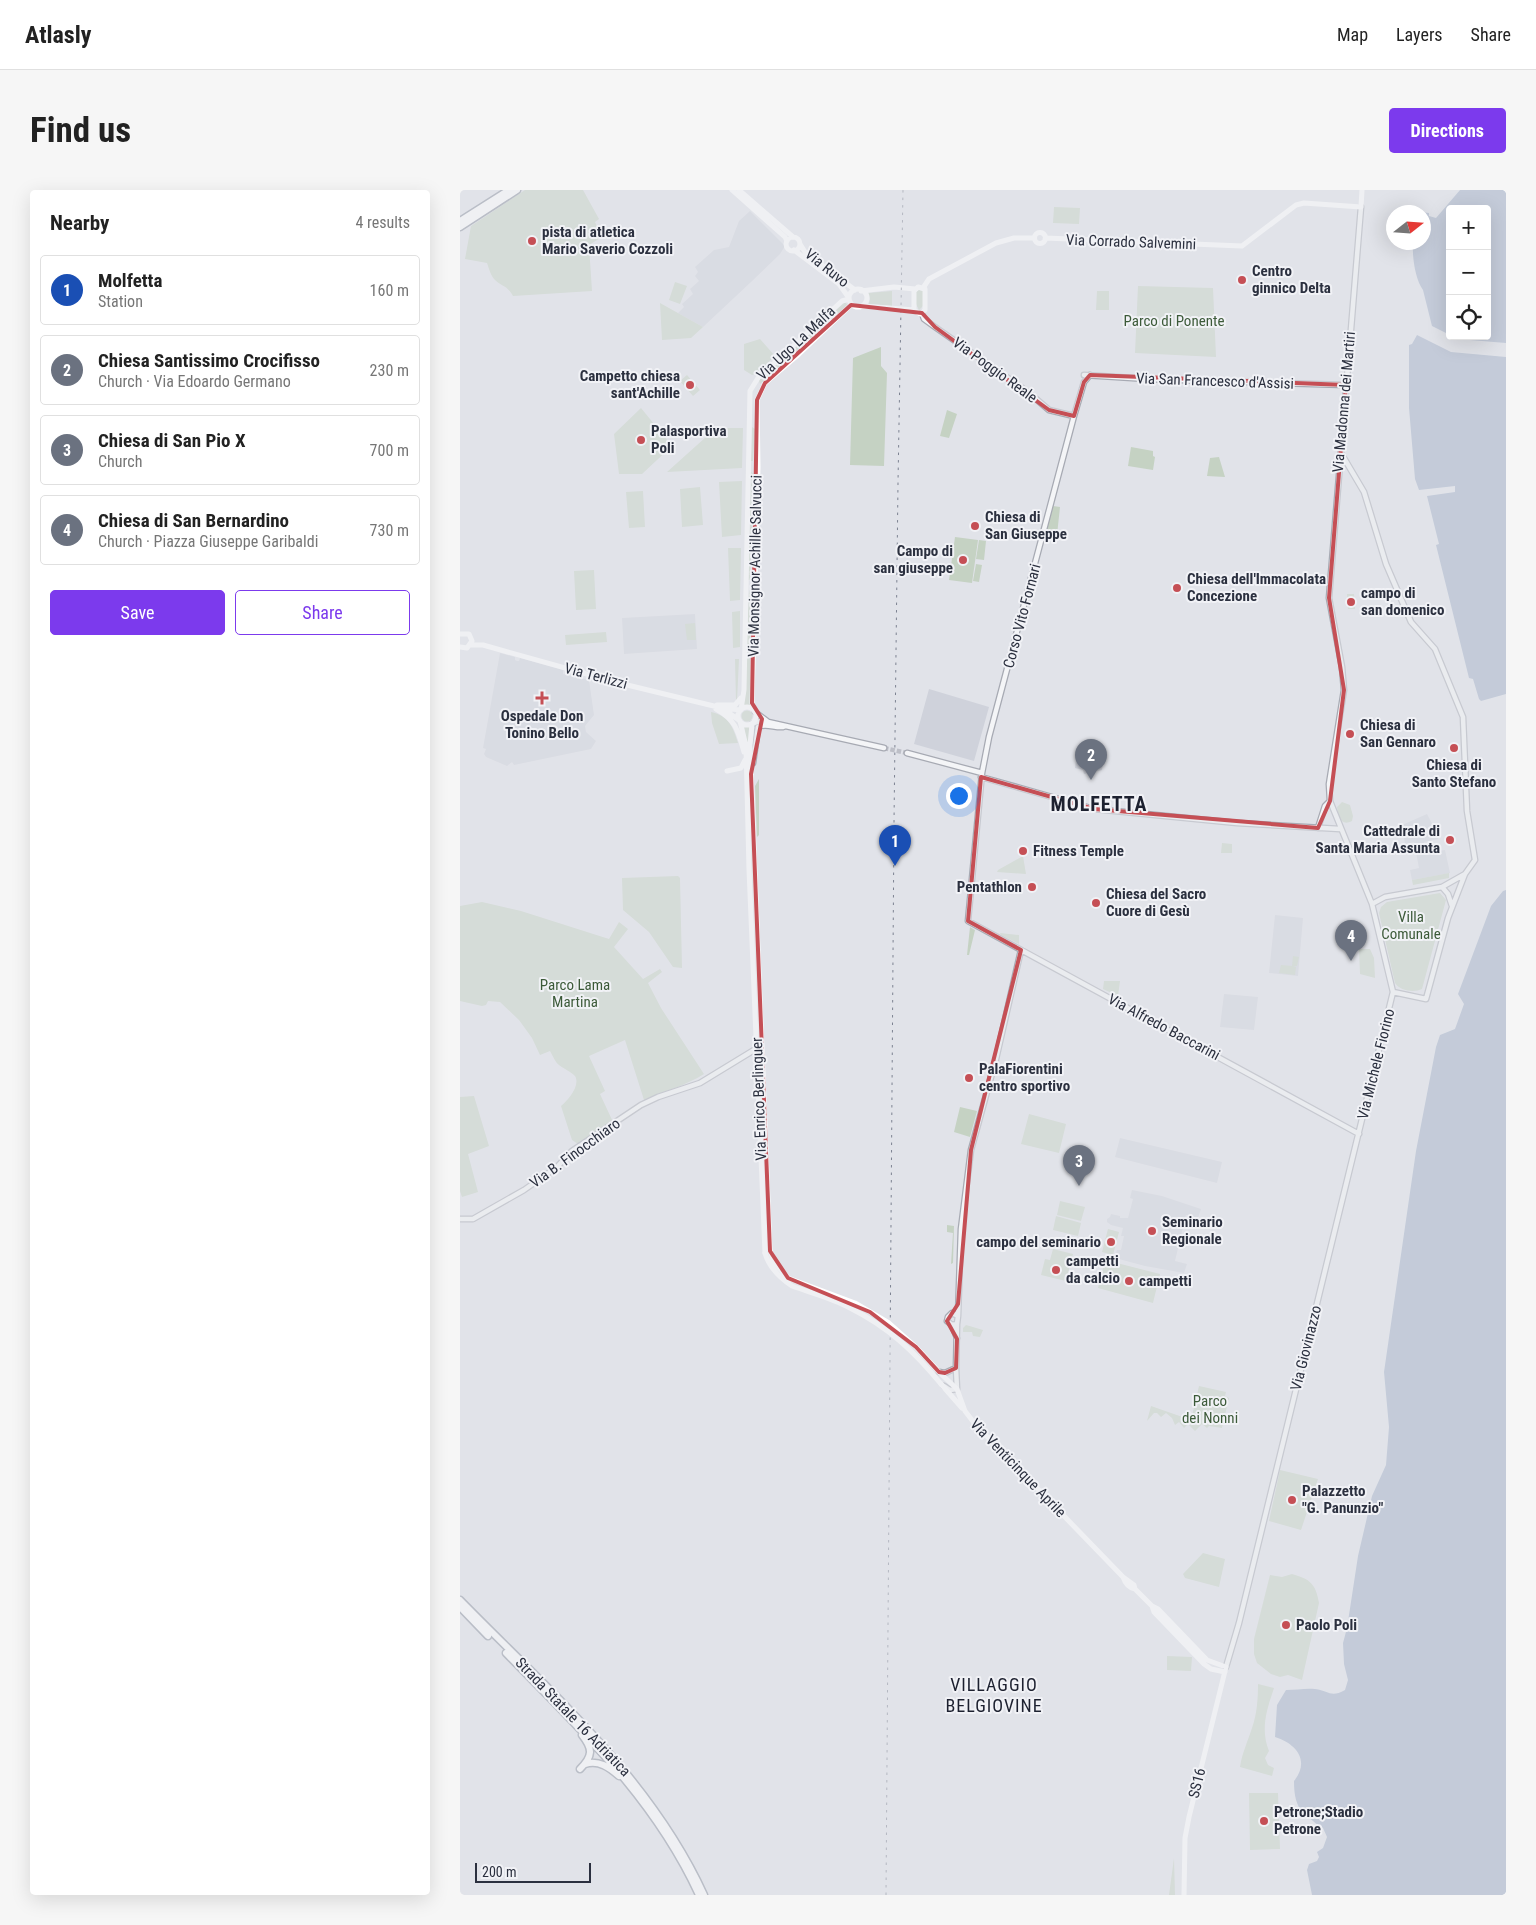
<!DOCTYPE html>
<html lang="en">
<head>
<meta charset="utf-8">
<style>
	body { margin:0; font-family:"Roboto Condensed",sans-serif; background:#f6f6f6; color:#222 }
	.controls { position:absolute; right:15px; top:15px; display:grid; overflow:hidden; border-radius:5px; box-shadow:0 5px 20px #0002 }
	.controls button { width:45px; height:45px; display:grid; place-items:center; padding:0; border:0; border-bottom:1px solid #e0e0e0; background:#fff; color:#222; font:25px sans-serif }
	.compass { position:absolute; left:926px; top:15px; width:45px; height:45px; border-radius:50%; background:#fff; box-shadow:0 5px 20px #0002; rotate:73deg }
	.scale { position:absolute; left:15px; bottom:12px; width:116px; box-sizing:border-box; padding-left:5px; border:2px solid #2b303f; border-top:0; font-size:14px; line-height:18px; white-space:nowrap; color:#2b303f; -webkit-text-stroke:4px #f1f2f6; paint-order:stroke }
	.you { position:absolute; left:498px; top:605px; width:18px; height:18px; margin:-12px; border:4px solid #fff; border-radius:50%; background:#1a73e8; box-shadow:0 0 0 8px #1a73e833 }
	.badge { display:grid; place-items:center; width:32px; height:32px; border-radius:50%; background:#7c3aed; color:#fff; font-size:16px; font-weight:700 }
	.pin { position:absolute; translate:-50% -41px; filter:drop-shadow(0 1px 2px #0008) }
	.pin::after { content:''; position:absolute; top:26px; width:18px; height:15px; background:inherit; clip-path:polygon(0 0,100% 0,50% 100%) }
	.list { margin:0; padding:0; list-style:none }
	h2 { display:flex; justify-content:space-between; align-items:center; height:65px; margin:0; padding:0 20px; font-size:21px }
	h2 small { font-size:16px; font-weight:400; color:#767676 }
	.list li { display:grid; grid-template-columns:32px 1fr auto; gap:15px; align-items:center; box-sizing:border-box; height:70px; margin:0 10px 10px; padding:0 10px; border:1px solid #e0e0e0; border-radius:5px }
	.list b { display:block; font-size:19px; white-space:nowrap }
	.list p { margin:0; font-size:16px; white-space:nowrap; color:#767676 }
	.list em { font-size:16px; font-style:normal; color:#767676 }
	.actions { display:flex; gap:10px; padding:15px 20px }
	.actions a { flex:1; padding:11px 0; border:1px solid #7c3aed; border-radius:5px; text-align:center; font-size:18px; color:#7c3aed }
	.actions .main { background:#7c3aed; color:#fff }
	.icon { flex:none; width:28px; height:28px; fill:none; stroke:currentColor; stroke-width:2; stroke-linecap:round; stroke-linejoin:round }
	.map { position:relative; flex:none; width:1046px; height:1705px; overflow:hidden; border-radius:5px }
	header { display:flex; align-items:center; gap:30px; box-sizing:border-box; height:70px; padding:0 25px; background:#fff; border-bottom:1px solid #e0e0e0 }
	header strong { font-size:24px }
	nav { display:flex; gap:28px; margin-inline-start:auto; font-size:18px }
	.intro { display:flex; align-items:center; justify-content:space-between; box-sizing:border-box; height:120px; padding:0 30px }
	h1 { margin:0; font-size:35px }
	.button { padding:12px 22px; border-radius:5px; background:#7c3aed; color:#fff; font-size:18px; font-weight:700 }
	main { display:flex; gap:30px; padding:0 30px }
	aside { flex:1; background:#fff; border-radius:5px; box-shadow:0 5px 20px #0002 }
	.map>svg:first-child { display:block }
</style>
</head>
<body>
<header>
<strong>Atlasly</strong>
<nav><a>Map</a><a>Layers</a><a>Share</a></nav>
</header>
<div class="intro"><h1>Find us</h1><a class="button">Directions</a></div>
<main>
<aside>
<h2>Nearby<small>4 results</small></h2>
<ul class="list">
<li><span class="badge" style="background:#1a4fb4">1</span><div><b>Molfetta</b><p>Station</p></div><em>160 m</em></li>
<li><span class="badge" style="background:#6b7280">2</span><div><b>Chiesa Santissimo Crocifisso</b><p>Church · Via Edoardo Germano</p></div><em>230 m</em></li>
<li><span class="badge" style="background:#6b7280">3</span><div><b>Chiesa di San Pio X</b><p>Church</p></div><em>700 m</em></li>
<li><span class="badge" style="background:#6b7280">4</span><div><b>Chiesa di San Bernardino</b><p>Church · Piazza Giuseppe Garibaldi</p></div><em>730 m</em></li>
</ul>
<div class="actions"><a class="main">Save</a><a>Share</a></div>
</aside>
<div class="map">
<svg width="1046" height="1705" viewBox="0 0 1046 1705">
	<rect width="100%" height="100%" fill="#e1e3e9"/>
	<path fill="#cfd2db" d="M290,21l35,35 -5,8 -29,28 -48,45 -25,-14 6,-6 -2,-3 11,-10 -3,-5 9,-8 -4,-5 3,-4 -3,-5 19,-17 15,-3 10,-26z
		M235,424l2,35 -73,5 -2,-36z
		M40,463l15,4v3l2,1h2l1,-3 43,12v4l26,6 5,35 -9,11 1,6 10,9 -5,8 -77,16 -2,-3 -5,4 -21,-9 -2,-3 2,-5 -3,-1z
		M469,499l60,18 -15,54 -60,-17z
		M617,560l27,3 -2,17 -18,4 -1,-4 -8,-2z
		M967,624l9,17 2,8 -14,3 2,9 8,-2 4,2 7,-1 5,23 -38,7 -2,-10 9,-2 -5,-26 -9,2 -3,-19z
		M815,725l28,3 -5,58 -29,-3z
		M764,804l34,3 -4,33 -34,-3z
		M660,948l102,24 -5,21 -102,-26z
		M672,1000l30,6 39,13 -3,9 -12,-3 -2,8 -9,38 12,3 -3,9 -39,-7 -30,-8 2,-8h4l3,-14h-3l2,-8 -12,-3 -4,-3v-3l3,-2 1,-3 9,2v2h8l5,-19 -3,-1z"/>
	<path fill="#c5d2c3" d="M65,0h58l16,29 -4,3 7,15 -13,8 3,46 -79,5c-6,-11 -11,-9 -19,-17 -4,-5 -5,-11 -7,-16l-22,-4 6,-33z
		M594,17l26,1 -1,16 -26,-1z
		M215,92l12,4 -7,18 -11,-4z
		M678,96l75,2 3,69 -81,-4z
		M459,100l4,1v15l-4,4 -3,-6v-12z
		M432,101v15l-23,-2 1,-5 -2,-6z
		M637,101h12v19h-13z
		M200,113l43,24 -12,11 -29,2z
		M384,113h2l1,2 -2,2 -85,77 -1,-4z
		M300,149l15,17 -18,17 -5,2 -8,-5v-26z
		M421,157v19l6,7 -3,93 -34,-1 3,-107z
		M227,185l13,15 -7,6 -13,-15z
		M181,218l31,38 -30,28h-23l-5,-40z
		M487,220l10,4 -8,24 -9,-2z
		M292,237l3,2 -2,32h-2z
		M256,238h27l-1,40 -75,4z
		M671,257l22,4v5l2,1 -2,13 -25,-4z
		M759,267l6,20 -18,-1 3,-18z
		M291,282l3,2 -4,106h-2z
		M282,291l-1,54 -19,2 -3,-55z
		M240,297l3,38 -21,2 -2,-38z
		M183,301l2,36 -16,1 -3,-36z
		M593,316l7,1 -3,28 -11,-2z
		M495,347l23,3 -6,43 -23,-3z
		M519,350l7,1 -2,19 -8,-1z
		M268,358h13l-1,52 -10,1z
		M516,374l6,1 -3,17 -6,-1z
		M134,380l2,39 -20,1 -2,-39z
		M289,401l2,2 -1,105 2,8h-9z
		M887,404h7l1,15h-7z
		M280,421v36l-7,1 -1,-36z
		M235,433l1,17h-9l-2,-16z
		M146,442l1,10 -41,3 -1,-10z
		M275,469h4l-2,42h-1z
		M281.5 526a5.5 5.5 0 1 1 11 0a5.5 5.5 0 1 1-11 0Z
		M251,522c18,4 22,15 27,31l-19,1 -7,-21z
		M284,537h6l9,307 -12,-288z
		M299,589v56l-2,2 -2,-51z
		M882,612l8,3 3,11 -1,5c-11,6 -14,-5 -15,-14z
		M762,653l10,1v9h-11z
		M563,666l3,18 -29,-2 1,-2z
		M989,683v5l-36,7 -1,-5z
		M218,686l2,2 2,90 -9,-1 -24,-35 -26,-22 -1,-32z
		M980,703l6,7 -24,89c-8,4 -22,2 -27,-6l-16,-70 2,-6 6,-5z
		M22,712l39,9 88,28 10,-17 9,7 -14,18 29,32 17,-10 2,3 -14,11 13,25 43,66c-19,12 -40,17 -60,26l-19,-60 -36,16 16,35 -5,3 13,28 -35,22 -6,-4 -11,-34c6,-5 20,-20 14,-30 -4,-4 -12,-8 -16,-11 -4,-3 -6,-9 -9,-14l-10,4 -8,-17 -13,-18 -19,-18 -12,-1 -2,4 -4,1 -22,-5v-95z
		M510,737l5,3 -6,25h-2z
		M540,743l19,2v9l-18,-9z
		M899,759h11l4,9 1,20 -15,-4z
		M833,766l6,1 -2,9h-4l3,1 -1,8 -16,-2 2,-8 11,1z
		M644,791h16l-2,15 -15,-7z
		M14,906l15,50 -21,8 10,38 -16,5 -2,-6v-94z
		M500,917l17,4 -7,26 -16,-5z
		M569,924l37,10 -7,29 -38,-9z
		M600,1011l25,6 -4,14 -24,-6z
		M596,1026l25,7 -3,13 -25,-6z
		M487,1035l7,1 -1,37 -2,1 2,-31 -6,-1z
		M648,1039l11,3 -6,23 -11,-3z
		M593,1059l20,5 -7,27 -25,-6 4,-16 5,1z
		M645,1070l55,14 -7,29 -55,-15z
		M506,1135l17,5 -3,7 -7,-1 -1,-4h-9v-4z
		M739,1196l27,6 -1,4 4,2 -7,30 -13,-2 -2,2 -5,-4 -7,7 -7,-7 -4,4 -5,-6 -4,3 -3,-7 -6,-5 -5,4 -4,-4h-3l-7,8 4,-15 40,14z
		M820,1280l38,9 -17,51 -32,-9z
		M743,1363l22,6 -6,28 -34,-9 -2,-4z
		M832,1384c18,5 24,10 27,29l-17,77 -14,-5 -8,2 -9,-3 -14,-11 -3,-9v-15l16,-64 12,2z
		M707,1466l25,1 -1,14 -24,-1z
		M798,1494l16,4c-7,21 -14,41 -5,63l-4,7 3,7 6,3 -2,8 -32,-9c2,-14 8,-26 12,-39 5,-14 6,-29 6,-44z
		M789,1603h29l2,56 -30,1z
		M714,1668l1,37h-6z"/>
	<path fill="#9faec6" d="M1000,0h46v153l-48,-4 -6,-3h35v-127h-37v126l-18,-9 -9,-36c-8,-11 -11,-34 -10,-47l11,-1v-30h-3l8,1v3l7,2z
		M957,145l34,17 55,5v337l-25,7 -2,-2 -6,-20 -4,-1 -33,-133 3,-1 -12,-48 28,-4v-6l-36,4 -4,-11 -6,-71v-63l3,-1z
		M1046,700v1005h-194l-5,-25 2,-6 8,-3 2,-4 -2,-5 6,-4 4,-11 -4,-9c-8,-3 -10,-10 -19,-12 -8,-12 -10,-20 -10,-35 16,-20 3,-37 -19,-44l2,-32 9,-15c10,0 20,-2 29,-1 14,2 16,9 30,1l3,-10 -4,-16 -1,-21 4,-15 11,-72 14,-60 14,-31 3,-38 -5,-55 32,-221 20,-104 4,-12 15,-6 9,-25 -6,-10 33,-88 12,-15z"/>
	<g fill="none" stroke-linecap="round" stroke-linejoin="round">
		<path stroke="#bdbfc7" stroke-width="4.5" stroke-dasharray="4.5 2" stroke-linecap="butt" d="M424,558l23,5"/>
		<defs>
			<path id="tertiary" d="M462,123l2,6 11,8 93,65 21,18 25,6
				M624,185l64,4 198,6
				M630,185l-6,7 -10,34 -85,321 -7,36 -14,148 391,213
				M881,263l23,39 22,72 25,58 24,27 28,68 4,94 8,49 -10,14 -17,44 -22,81 -33,-7 -21,-88 -42,-103 -1,-17 15,-94 -2,-23 -13,-69 32,-391
				M295,522l12,9
				M292,534l8,-3 8,1 116,26
				M447,563l75,20
				M293,573l5,-36c7,-4 17,1 25,0
				M521,587l113,32 143,14 103,6
				M858,638l7,-22 5,-5
				M982,697l6,7 4,12
				M912,714l13,-7 57,-10 23,-13
				M0,1029h13l51,-29 33,-23 15,-16 69,-46 17,-8 42,-14 59,-36
				M498,1126l3,-87 10,-79 25,-91 25,-109
				M492,1135l5,-1 1,-8 -6,-3 -4,4 -1,4 5,4 5,13
				M479,1182l6,1 11,-5
				M484,1196l6,4 7,-1 -1,-21 1,-44
				M766,1477l13,-44 154,-631"/>
			<path id="trunk" d="M0,31l49,-31
				M0,37l57,-37
				M0,1410c89,91 190,177 244,295
				M0,1417l28,29
				M46,1463c74,76 148,144 193,242
				M125,1574c14,-4 24,3 34,12
				M120,1579c13,-13 13,-20 2,-34"/>
		</defs>
		<use href="#tertiary" stroke="#a7aab3" stroke-width="7"/>
		<use href="#trunk" stroke="#89909e" stroke-width="9"/>
		<use href="#tertiary" stroke="#f4f5f7" stroke-width="4.5"/>
		<path stroke="#fff" stroke-width="5" d="M272,0l53,47 2,4
			M279,0l54,47
			M574.5 48a5.5 5.5 0 1 1 11 0a5.5 5.5 0 1 1-11 0Z
			M326 54a7 7 0 1 1 14 0a7 7 0 1 1-14 0Z
			M585,48l197,8 54,-41 8,-2 57,4 1,-17
			M340,54l5,8 50,38
			M334,60l45,34 10,14
			M458,97l7,2v21l-5,4 -6,-4v-19z
			M463,98l6,-9 67,-36 18,-5h20
			M389 108a9 9 0 1 1 18 0a9 9 0 1 1-18 0Z
			M401,101l33,-4 21,2
			M403,116l51,4
			M0,444h9l3,7 -5,7 -7,-1
			M11,455h12l136,38 103,25 19,2 3,-20 6,-299 8,-13 84,-77 7,-2
			M257,515h18l6,-7
			M278 526a9 9 0 1 1 18 0a9 9 0 1 1-18 0Z
			M256,519c20,11 22,22 28,43
			M265,520l15,11 6,25 3,123 16,384
			M295,522l-3,-9 6,-236 -1,-67 8,-17 34,-29 52,-49
			M292,534l-2,21 1,29 19,477
			M267,581l14,-3 4,-8
			M479,1182l18,17 8,22 10,13 148,153 11,8 1,4
			M481,1194l21,24
			M663,1387c2,6 6,11 12,12l17,17 2,6 50,52 7,5 14,3
			M692,1416l6,3 49,51 19,7 -37,150 -4,21 -1,57"/>
		<use href="#trunk" stroke="#fff" stroke-width="6"/>
		<path stroke="#7c8291" stroke-width="1" stroke-dasharray="2.5 5" stroke-linecap="butt" d="M426,1705l8,-1073 4,-339 5,-293"/>
		<path stroke="#fff" stroke-width="5" d="M310,1061l4,11 14,16 67,25 34,20 27,24 23,25
			M305,1063c4,14 15,25 27,33 19,7 40,12 58,22 38,19 64,43 91,76"/>
	</g>
	<path d="M0 0H1046V1705H0ZM391,115l71,8 13,14 114,83 25,6 10,-34 6,-7 256,10 -17,213 15,92 -14,111 -12,27 -224,-19 -113,-32 -13,144 53,29 -50,200 -13,154 -11,17 10,18 -1,29 -11,5 -6,-1 -23,-25 -46,-35 -82,-34 -18,-27 -19,-477 11,-55 -10,-16 5,-303 8,-17z" fill="#e1e3e9" fill-opacity=".55" fill-rule="evenodd"/>
	<path fill="none" stroke="#c54f55" stroke-width="4" stroke-linejoin="round" d="M391,115l71,8 13,14 114,83 25,6 10,-34 6,-7 256,10 -17,213 15,92 -14,111 -12,27 -224,-19 -113,-32 -13,144 53,29 -50,200 -13,154 -11,17 10,18 -1,29 -11,5 -6,-1 -23,-25 -46,-35 -82,-34 -18,-27 -19,-477 11,-55 -10,-16 5,-303 8,-17z"/>
	<g fill="#c54f55" stroke="#f1f2f6" stroke-width="2">
		<circle cx="72" cy="51" r="5"/>
		<circle cx="782" cy="90" r="5"/>
		<circle cx="230" cy="195" r="5"/>
		<circle cx="181" cy="250" r="5"/>
		<circle cx="515" cy="336" r="5"/>
		<circle cx="503" cy="370" r="5"/>
		<circle cx="717" cy="398" r="5"/>
		<circle cx="891" cy="412" r="5"/>
		<path d="M79.5 500.5h5v5h5v5h-5v5h-5v-5h-5v-5h5z"/>
		<circle cx="890" cy="544" r="5"/>
		<circle cx="994" cy="558" r="5"/>
		<circle cx="990" cy="650" r="5"/>
		<circle cx="563" cy="661" r="5"/>
		<circle cx="572" cy="697" r="5"/>
		<circle cx="636" cy="713" r="5"/>
		<circle cx="509" cy="888" r="5"/>
		<circle cx="692" cy="1041" r="5"/>
		<circle cx="651" cy="1052" r="5"/>
		<circle cx="596" cy="1080" r="5"/>
		<circle cx="669" cy="1091" r="5"/>
		<circle cx="832" cy="1310" r="5"/>
		<circle cx="826" cy="1435" r="5"/>
		<circle cx="804" cy="1631" r="5"/>
	</g>
	<g text-anchor="middle" dominant-baseline="central" stroke-width="4" stroke-linejoin="round" paint-order="stroke">
		<g font-size="15" font-weight="bold" fill="#2b303f" stroke="#f1f2f6" text-anchor="start">
			<text x="82" y="42">pista di atletica<tspan x="82" dy="17">Mario Saverio Cozzoli</tspan></text>
			<text x="792" y="81">Centro<tspan x="792" dy="17">ginnico Delta</tspan></text>
			<text x="220" y="186" text-anchor="end">Campetto chiesa<tspan x="220" dy="17">sant'Achille</tspan></text>
			<text x="191" y="241">Palasportiva<tspan x="191" dy="17">Poli</tspan></text>
			<text x="525" y="327">Chiesa di<tspan x="525" dy="17">San Giuseppe</tspan></text>
			<text x="493" y="361" text-anchor="end">Campo di<tspan x="493" dy="17">san giuseppe</tspan></text>
			<text x="727" y="389">Chiesa dell'Immacolata<tspan x="727" dy="17">Concezione</tspan></text>
			<text x="901" y="403">campo di<tspan x="901" dy="17">san domenico</tspan></text>
			<text x="82" y="526" text-anchor="middle">Ospedale Don<tspan x="82" dy="17">Tonino Bello</tspan></text>
			<text x="900" y="535">Chiesa di<tspan x="900" dy="17">San Gennaro</tspan></text>
			<text x="994" y="575" text-anchor="middle">Chiesa di<tspan x="994" dy="17">Santo Stefano</tspan></text>
			<text x="980" y="641" text-anchor="end">Cattedrale di<tspan x="980" dy="17">Santa Maria Assunta</tspan></text>
			<text x="573" y="661">Fitness Temple</text>
			<text x="562" y="697" text-anchor="end">Pentathlon</text>
			<text x="646" y="704">Chiesa del Sacro<tspan x="646" dy="17">Cuore di Gesù</tspan></text>
			<text x="519" y="879">PalaFiorentini<tspan x="519" dy="17">centro sportivo</tspan></text>
			<text x="702" y="1032">Seminario<tspan x="702" dy="17">Regionale</tspan></text>
			<text x="641" y="1052" text-anchor="end">campo del seminario</text>
			<text x="606" y="1071">campetti<tspan x="606" dy="17">da calcio</tspan></text>
			<text x="679" y="1091">campetti</text>
			<text x="842" y="1301">Palazzetto<tspan x="842" dy="17">"G. Panunzio"</tspan></text>
			<text x="836" y="1435">Paolo Poli</text>
			<text x="814" y="1622">Petrone;Stadio<tspan x="814" dy="17">Petrone</tspan></text>
		</g>
		<g font-size="15" fill="#2b303f" stroke="#f1f2f6">
			<text transform="translate(671 52) rotate(2)">Via Corrado Salvemini</text>
			<text transform="translate(367 78) rotate(39)">Via Ruvo</text>
			<text transform="translate(336 153) rotate(-43)">Via Ugo La Malfa</text>
			<text transform="translate(535 180) rotate(36)">Via Poggio Reale</text>
			<text transform="translate(755 191) rotate(2)">Via San Francesco d'Assisi</text>
			<text transform="translate(884 212) rotate(-85)">Via Madonna dei Martiri</text>
			<text transform="translate(295 376) rotate(-89)">Via Monsignor Achille Salvucci</text>
			<text transform="translate(562 426) rotate(-75)">Corso Vito Fornari</text>
			<text transform="translate(136 486) rotate(15)">Via Terlizzi</text>
			<text transform="translate(704 837) rotate(28)">Via Alfredo Baccarini</text>
			<text transform="translate(916 874) rotate(-76)">Via Michele Fiorino</text>
			<text transform="translate(299 909) rotate(-92)">Via Enrico Berlinguer</text>
			<text transform="translate(115 963) rotate(-36)">Via B. Finocchiaro</text>
			<text transform="translate(846 1158) rotate(-76)">Via Giovinazzo</text>
			<text transform="translate(558 1278) rotate(46)">Via Venticinque Aprile</text>
			<text transform="translate(113 1527) rotate(46)">Strada Statale 16 Adriatica</text>
			<text transform="translate(737 1593) rotate(-76)">SS16</text>
		</g>
		<g font-size="15" fill="#3c5a39" stroke="#f1f2f6">
			<text x="714" y="131">Parco di Ponente</text>
			<text x="951" y="727">Villa<tspan x="951" dy="17">Comunale</tspan></text>
			<text x="115" y="795">Parco Lama<tspan x="115" dy="17">Martina</tspan></text>
			<text x="750" y="1211">Parco<tspan x="750" dy="17">dei Nonni</tspan></text>
		</g>
		<g font-size="18" letter-spacing="1" fill="#1d2130" stroke="#f1f2f6">
			<text x="534" y="1494">VILLAGGIO<tspan x="534" dy="21">BELGIOVINE</tspan></text>
		</g>
		<g font-size="20" font-weight="bold" letter-spacing="1" fill="#1d2130" stroke="#f1f2f6">
			<text x="639" y="614">MOLFETTA</text>
		</g>
	</g>
</svg>
<div class="controls">
<button>+</button>
<button>−</button>
<button><svg class="icon" aria-label="locate" viewBox="0 0 24 24"><circle cx="12" cy="12" r="6"/><path d="M12 2v4M12 18v4M2 12h4M18 12h4"/></svg></button>
</div>
<svg class="compass" viewBox="-18 -18 36 36"><path d="M0-13l5 13h-10z" fill="#e53935"/><path d="M0 13l5-13h-10z" fill="#767676"/></svg>
<div class="scale">200 m</div>
<div class="you"></div>
<div class="pin badge" style="left:435px;top:676px;background:#1a4fb4">1</div>
<div class="pin badge" style="left:631px;top:590px;background:#6b7280">2</div>
<div class="pin badge" style="left:619px;top:996px;background:#6b7280">3</div>
<div class="pin badge" style="left:891px;top:771px;background:#6b7280">4</div>
</div>
</main>
</body>
</html>
